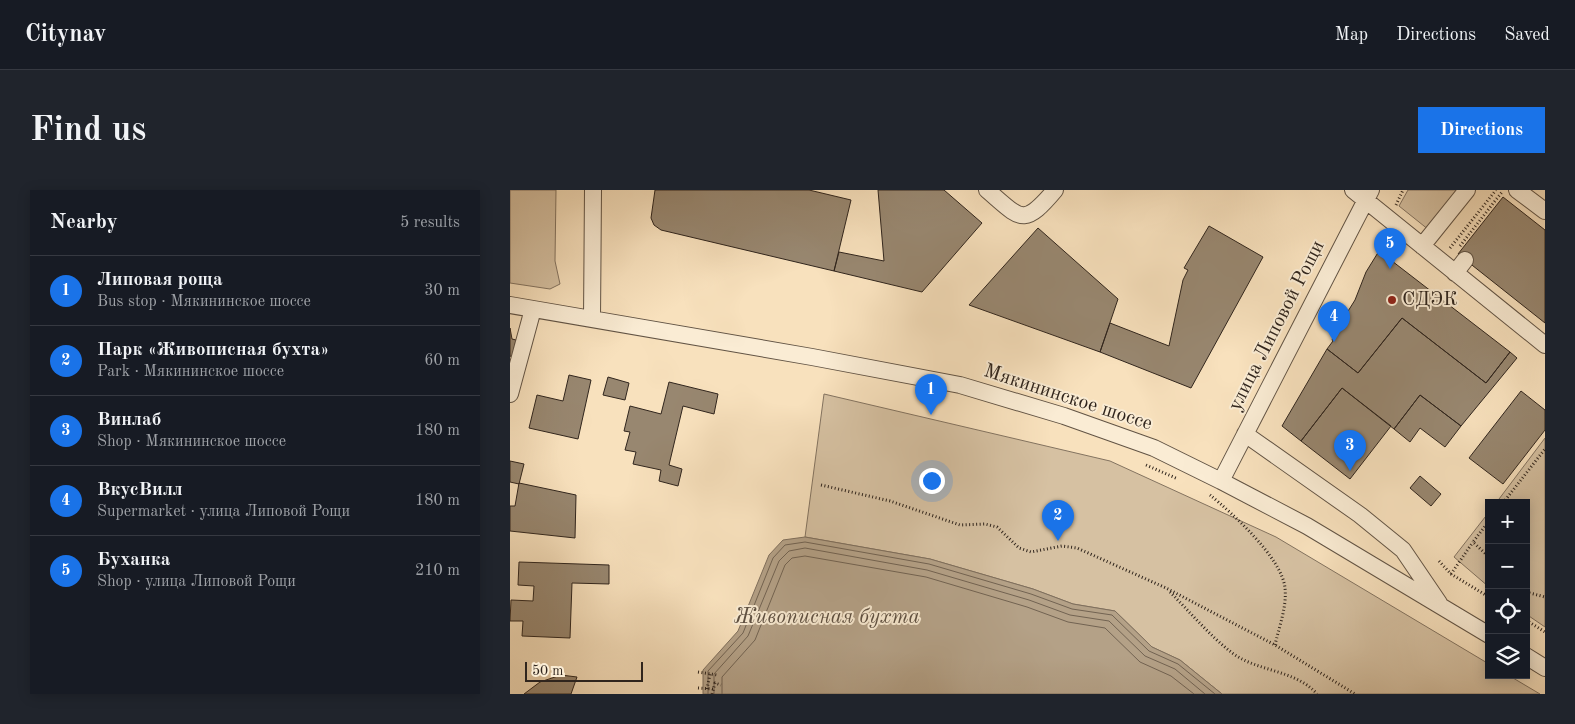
<!DOCTYPE html>
<html lang="en">
<head>
<meta charset="utf-8">
<style>
	body { margin:0; font-family:"Old Standard TT",serif; background:#20242c; color:#f1f3f6 }
	.controls { position:absolute; right:15px; bottom:15px; display:grid; overflow:hidden; border-radius:0px; box-shadow:0 2px 12px #0003 }
	.controls button { width:45px; height:45px; display:grid; place-items:center; padding:0; border:0; border-bottom:1px solid #363941; background:#171b24; color:#f1f3f6; font:25px sans-serif }
	.scale { position:absolute; left:15px; bottom:12px; width:118px; box-sizing:border-box; padding-left:5px; border:2px solid #30251d; border-top:0; font-size:14px; line-height:18px; white-space:nowrap; color:#30251d; -webkit-text-stroke:4px #faecd4; paint-order:stroke }
	.you { position:absolute; left:421px; top:290px; width:18px; height:18px; margin:-12px; border:4px solid #fff; border-radius:50%; background:#1a73e8; box-shadow:0 0 0 8px #1a73e833 }
	.badge { display:grid; place-items:center; width:32px; height:32px; border-radius:50%; background:#1a73e8; color:#fff; font-size:16px; font-weight:700 }
	.pin { position:absolute; translate:-50% -41px; filter:drop-shadow(0 1px 2px #0008) }
	.pin::after { content:''; position:absolute; top:26px; width:18px; height:15px; background:inherit; clip-path:polygon(0 0,100% 0,50% 100%) }
	.list { margin:0; padding:0; list-style:none }
	h2 { display:flex; justify-content:space-between; align-items:center; height:65px; margin:0; padding:0 20px; font-size:21px }
	h2 small { font-size:16px; font-weight:400; color:#9ea1a6 }
	.list li { display:grid; grid-template-columns:32px 1fr auto; gap:15px; align-items:center; box-sizing:border-box; height:70px; padding:0 20px; border-top:1px solid #363941 }
	.list b { display:block; font-size:19px; white-space:nowrap }
	.list p { margin:0; font-size:16px; white-space:nowrap; color:#9ea1a6 }
	.list em { font-size:16px; font-style:normal; color:#9ea1a6 }
	.icon { flex:none; width:28px; height:28px; fill:none; stroke:currentColor; stroke-width:2; stroke-linecap:round; stroke-linejoin:round }
	.map { position:relative; flex:none; width:1035px; height:504px; overflow:hidden; border-radius:0px }
	header { display:flex; align-items:center; gap:30px; box-sizing:border-box; height:70px; padding:0 25px; background:#171b24; border-bottom:1px solid #363941 }
	header strong { font-size:24px }
	nav { display:flex; gap:28px; margin-inline-start:auto; font-size:18px }
	.intro { display:flex; align-items:center; justify-content:space-between; box-sizing:border-box; height:120px; padding:0 30px }
	h1 { margin:0; font-size:35px }
	.button { padding:12px 22px; border-radius:0px; background:#1a73e8; color:#fff; font-size:18px; font-weight:700 }
	main { display:flex; gap:30px; padding:0 30px }
	aside { flex:1; background:#171b24; border-radius:0px; box-shadow:0 2px 12px #0003 }
	.map>svg:first-child { display:block }
</style>
</head>
<body>
<header>
<strong>Citynav</strong>
<nav><a>Map</a><a>Directions</a><a>Saved</a></nav>
</header>
<div class="intro"><h1>Find us</h1><a class="button">Directions</a></div>
<main>
<aside>
<h2>Nearby<small>5 results</small></h2>
<ul class="list">
<li><span class="badge">1</span><div><b>Липовая роща</b><p>Bus stop · Мякининское шоссе</p></div><em>30 m</em></li>
<li><span class="badge">2</span><div><b>Парк «Живописная бухта»</b><p>Park · Мякининское шоссе</p></div><em>60 m</em></li>
<li><span class="badge">3</span><div><b>Винлаб</b><p>Shop · Мякининское шоссе</p></div><em>180 m</em></li>
<li><span class="badge">4</span><div><b>ВкусВилл</b><p>Supermarket · улица Липовой Рощи</p></div><em>180 m</em></li>
<li><span class="badge">5</span><div><b>Буханка</b><p>Shop · улица Липовой Рощи</p></div><em>210 m</em></li>
</ul>
</aside>
<div class="map">
<svg width="1035" height="504" viewBox="0 0 1035 504">
	<rect width="100%" height="100%" fill="#f8e1bd"/>
	<filter id="stains"><feTurbulence type="fractalNoise" baseFrequency=".004" numOctaves="4"/><feColorMatrix values="0 0 0 0 .2 0 0 0 0 .09 0 0 0 0 .02 0 0 0 .5 -.17"/></filter>
	<radialGradient id="worn" r=".72"><stop offset=".6" stop-color="#630" stop-opacity="0"/><stop offset="1" stop-color="#630" stop-opacity=".3"/></radialGradient>
	<path fill="#d6c1a2" stroke="#837360" d="M0,0h46l-1,71 5,23 -10,5 -40,-6z
		M898,0h52l-31,40 -30,-24z
		M314,204l286,67 166,76 213,127v11h19l32,19h-318l-42,-34 -28,-13 -37,-36 -42,-7 -40,-15 -103,-30 -125,-22z
		M1035,248v189l-19,-13v-111h-30z
		M979,322v75l-35,-30z"/>
	<path fill="#b4a187" stroke="#7f6f5d" d="M295,347l125,22 103,30 40,15 42,7 37,36 28,13 42,34h-519v-24l35,-39 31,-76 14,-15z"/>
	<g fill="none" stroke-linecap="round" stroke-linejoin="round">
		<path stroke="#726352" stroke-width="1" d="M198,504v-23l35,-38 30,-75 12,-13 20,-3 124,22 102,30 41,15 40,6 37,36 29,13 37,30
			M204,504v-20l34,-38 31,-75 10,-10 16,-3 122,22 102,30 41,15 39,6 36,35 30,13 30,25
			M212,504v-17l33,-37 30,-75 7,-7 13,-2 121,21 101,30 41,15 37,6 35,34 31,14 23,18"/>
	</g>
	<path fill="#988770" stroke="#30251d" d="M145,0h154l42,10 -17,71 -173,-41 -7,-5 -3,-7z
		M368,0h66l38,33 -60,69 -88,-21 5,-19 45,9z
		M993,7l42,33v93l-87,-69z
		M699,36l54,31 -72,131 -91,-36 10,-29 59,23 14,-66 5,-10 -4,-2z
		M528,38l80,71 -18,53 -131,-47z
		M869,61l131,101 -24,31 -84,-65 -44,55 -31,-24 6,-8 -1,-2 5,-6 -2,-1 20,-32 11,-28z
		M892,128l84,65 24,-31 7,6 -56,68 -41,-31 -26,34 -52,-41 -41,53 -19,-15 45,-77 31,24z
		M0,138l2,11 4,1 -4,17 -2,-1z
		M59,185l22,5 -13,59 -49,-11 8,-33 26,6z
		M98,187l21,6 -4,17 -22,-5z
		M159,192l49,12 -4,20 -31,-8 -14,59 13,4 -4,17 -19,-5 2,-11 -28,-6 3,-12 -11,-2 5,-18 -6,-1 6,-25 31,8z
		M832,198l49,38 -41,53 -49,-38z
		M1011,201l24,19v20l-42,54 -34,-26z
		M910,205l41,31 -16,21 -25,-19 -10,14 -16,-13z
		M0,271l14,3 -5,20 -9,-2z
		M910,286l21,18 -10,12 -21,-18z
		M9,293l57,12 -1,43 -65,-7v-25h5z
		M9,372l90,3v19l-37,-1 -2,55 -48,-2 1,-15h-13l1,-21 22,1 1,-15 -16,-1z
		M51,485l16,2 -6,17h-47l16,-12z"/>
	<g fill="none" stroke-linecap="round" stroke-linejoin="round">
		<defs>
			<path id="minor" d="M477,0c34,29 36,38 68,0
				M843,0l192,155
				M1007,0l28,21
				M912,56l45,-56
				M945,83l10,-13
				M0,115l302,52 148,28 104,31 90,32 67,33 86,45 182,109
				M82,129l1,-129
				M0,204l23,-85
				M735,244l115,81 43,35 36,53
				M711,291l150,-291
				M1016,466l19,12"/>
		</defs>
		<use href="#minor" stroke="#625445" stroke-width="18"/>
		<path stroke="#30251d" stroke-width="3" stroke-dasharray="1 2.5" stroke-linecap="butt" d="M886,15l7,-15
			M950,56l42,-54
			M940,58l46,-58
			M636,275l32,14
			M311,295l69,16 70,24 25,-1 12,3 22,21 12,4 31,-6 15,2 89,40 109,57 80,49
			M700,305c22,18 72,63 75,93 2,19 -6,39 -10,57
			M993,313l42,-54
			M979,331l-16,21 16,15
			M929,371l12,13 38,23
			M941,384l22,-32
			M660,402c19,19 40,44 61,60 25,20 64,17 86,42
			M1016,402l19,5
			M1016,430l19,12
			M188,482l19,3
			M188,498l15,1
			M197,499l3,-15
			M202,504l3,-11 6,2"/>
		<use href="#minor" stroke="#faecd4" stroke-width="16"/>
	</g>
	<circle fill="#8f2418" stroke="#faecd4" stroke-width="2" cx="882" cy="110" r="5"/>
	<g text-anchor="middle" dominant-baseline="central" stroke-width="4" stroke-linejoin="round" paint-order="stroke">
		<g font-size="20" fill="#30251d" stroke="#faecd4" text-anchor="start">
			<text x="892" y="110">СДЭК</text>
		</g>
		<g font-size="20" fill="#30251d" stroke="#faecd4">
			<text transform="translate(767 136) rotate(-63)">улица Липовой Рощи</text>
			<text transform="translate(558 208) rotate(18)">Мякининское шоссе</text>
		</g>
		<g font-size="21" font-style="italic" fill="#5e5042" stroke="#faecd4">
			<text x="317" y="427">Живописная бухта</text>
		</g>
	</g>
	<rect width="100%" height="100%" filter="url(#stains)"/>
	<rect width="100%" height="100%" fill="url(#worn)"/>
</svg>
<div class="controls">
<button>+</button>
<button>−</button>
<button><svg class="icon" aria-label="locate" viewBox="0 0 24 24"><circle cx="12" cy="12" r="6"/><path d="M12 2v4M12 18v4M2 12h4M18 12h4"/></svg></button>
<button><svg class="icon" aria-label="layers" viewBox="0 0 24 24"><path d="M12 4l9 5-9 5-9-5zM3 14l9 5 9-5"/></svg></button>
</div>
<div class="scale">50 m</div>
<div class="you"></div>
<div class="pin badge" style="left:421px;top:225px">1</div>
<div class="pin badge" style="left:548px;top:351px">2</div>
<div class="pin badge" style="left:840px;top:281px">3</div>
<div class="pin badge" style="left:824px;top:152px">4</div>
<div class="pin badge" style="left:880px;top:79px">5</div>
</div>
</main>
</body>
</html>
